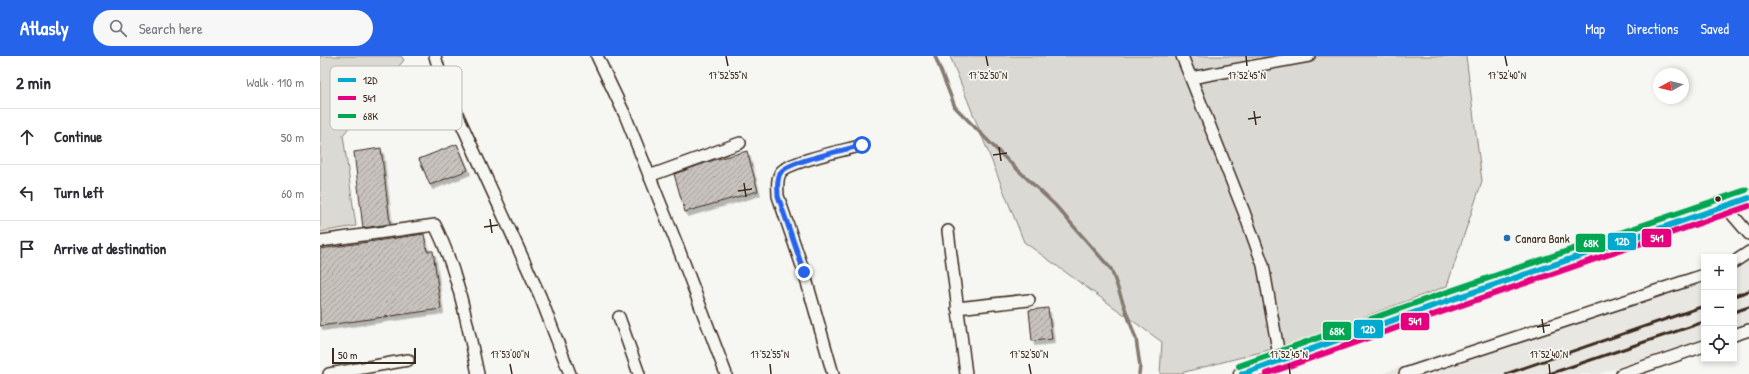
<!DOCTYPE html>
<html lang="en">
<head>
<meta charset="utf-8">
<style>
	body { margin:0; font-family:"Patrick Hand",sans-serif; background:#f7f7f7; color:#2b2b33 }
	.controls { position:absolute; right:12px; bottom:12px; display:grid; overflow:hidden; border-radius:0px; box-shadow:0 2px 6px #0003 }
	.controls button { width:36px; height:36px; display:grid; place-items:center; padding:0; border:0; border-bottom:1px solid #e1e1e2; background:#fff; color:#2b2b33; font:20px sans-serif }
	.compass { position:absolute; left:1333px; top:12px; width:36px; height:36px; border-radius:50%; background:#fff; box-shadow:0 2px 6px #0003; rotate:262deg }
	.scale { position:absolute; left:12px; bottom:10px; width:84px; box-sizing:border-box; padding-left:4px; border:2px solid #3b2a1e; border-top:0; font-size:11px; line-height:14px; white-space:nowrap; color:#3b2a1e; -webkit-text-stroke:3px #f6f6f2; paint-order:stroke }
	.stop { position:absolute; width:12px; height:12px; margin:-9px; border:3px solid #2563eb; border-radius:50%; background:#fff }
	.stop.end { background:#2563eb; border-color:#fff; box-shadow:0 1px 4px #0008 }
	.list { margin:0; padding:0; list-style:none }
	h2 { display:flex; justify-content:space-between; align-items:center; height:52px; margin:0; padding:0 16px; font-size:17px }
	h2 small { font-size:13px; font-weight:400; color:#7c7c81 }
	.list li { display:grid; grid-template-columns:26px 1fr auto; gap:12px; align-items:center; box-sizing:border-box; height:56px; padding:0 16px; border-top:1px solid #e1e1e2 }
	.list b { display:block; font-size:15px; white-space:nowrap }
	.list em { font-size:13px; font-style:normal; color:#7c7c81 }
	.icon { flex:none; width:22px; height:22px; fill:none; stroke:currentColor; stroke-width:2; stroke-linecap:round; stroke-linejoin:round }
	.map { position:relative; flex:none; width:1429px; height:318px; overflow:hidden }
	header { display:flex; align-items:center; gap:24px; box-sizing:border-box; height:56px; padding:0 20px; background:#2563eb; color:#fff }
	header strong { font-size:19px }
	nav { display:flex; gap:22px; margin-inline-start:auto; font-size:14px }
	.search { width:280px; height:36px; background:#f7f7f7; display:flex; align-items:center; gap:10px; box-sizing:border-box; padding:0 14px; border-radius:22px; color:#7c7c81; font-size:15px }
	main { display:flex }
	aside { flex:1; background:#fff }
	.map>svg:first-child { display:block }
</style>
</head>
<body>
<header>
<strong>Atlasly</strong>
<div class="search"><svg class="icon" aria-label="search" viewBox="0 0 24 24"><circle cx="10" cy="10" r="6"/><path d="M15 15l6 6"/></svg>Search here</div>
<nav><a>Map</a><a>Directions</a><a>Saved</a></nav>
</header>
<main>
<aside>
<h2>2 min<small>Walk · 110 m</small></h2>
<ul class="list">
<li><svg class="icon" aria-label="ahead" viewBox="0 0 24 24"><path d="M12 20V5M6 11l6-6 6 6"/></svg><div><b>Continue</b></div><em>50 m</em></li>
<li><svg class="icon" aria-label="left" viewBox="0 0 24 24"><path d="M17 20v-9H6M10 6l-5 5 5 5"/></svg><div><b>Turn left</b></div><em>60 m</em></li>
<li><svg class="icon" aria-label="arrive" viewBox="0 0 24 24"><path d="M6 21V4h12l-3 4 3 4H6"/></svg><div><b>Arrive at destination</b></div></li>
</ul>
</aside>
<div class="map">
<svg width="1429" height="318" viewBox="0 0 1429 318">
	<defs>
		<pattern id="building-hatch" width="6" height="6" patternUnits="userSpaceOnUse"><rect width="6" height="6" fill="#c8c3be"/><path d="M-1 1l2-2M0 6l6-6M5 7l2-2" fill="none" stroke="#a49f9a"/></pattern>
		<filter id="shadow"><feDropShadow dx="2.5" dy="4.5" stdDeviation="0" flood-color="#0004"/></filter>
	</defs>
	<rect width="100%" height="100%" fill="#f6f6f2"/>
	<filter id="ink" filterUnits="userSpaceOnUse"><feTurbulence type="fractalNoise" baseFrequency=".025" numOctaves="2"/><feDisplacementMap in="SourceGraphic" scale="8" xChannelSelector="R" yChannelSelector="G"/><feConvolveMatrix kernelMatrix="1 2 1 2 8 2 1 2 1" color-interpolation-filters="sRGB"/></filter>
	<g filter="url(#ink)">
		<path fill="#e8e7e2" d="M1429,200v70l-15,4v-70z
			M1384,214v70l-106,34h-217l75,-26z"/>
		<path fill="#dad9d3" stroke="#8a8278" d="M0,0h81l3,4 -61,75 13,91 -36,6z
			M630,0h516l16,125 -35,105 -159,59 -111,29h-17l2,-32 -138,-100z"/>
		<g fill="none" stroke-linecap="round" stroke-linejoin="round">
			<path stroke="#857a71" stroke-width="3.5" d="M615,0l20,51 45,46 55,52 56,64 25,70 4,27 -1,8"/>
		</g>
		<path fill="url(#building-hatch)" stroke="#3b2a1e" filter="url(#shadow)" d="M137,88l11,26 -38,15 -11,-26z
			M61,92l9,76 -27,4 -9,-76z
			M427,95l11,40 -73,21 -11,-38 40,-14z
			M104,178l3,17h6l8,58 -121,17v-77z
			M728,252l4,31 -20,2 -3,-31z"/>
		<g fill="none" stroke-linecap="round" stroke-linejoin="round">
			<defs>
				<path id="minor" d="M115,0l8,27 97,213 30,78
					M277,0l28,59 53,132 48,127
					M862,0l62,156 19,53 17,96
					M871,22l118,-22
					M329,120l91,-33
					M1405,150l24,28
					M628,175l18,143
					M0,185l115,-16c23,47 32,98 43,149
					M1414,206l15,-10
					M637,252l72,-8
					M299,261l20,57
					M1414,279l15,-5
					M9,318l79,-14
					M513,318l-29,-102 -26,-76c0,-7 -2,-17 3,-24 9,-11 65,-22 82,-27
					M1085,318l299,-99
					M1302,318l82,-28"/>
				<path id="highway" d="M922,318l188,-67 319,-109"/>
			</defs>
			<use href="#minor" stroke="#3b2a1e" stroke-width="14"/>
			<use href="#highway" stroke="#3b2a1e" stroke-width="19"/>
			<use href="#minor" stroke="#f6f6f2" stroke-width="11"/>
			<use href="#highway" stroke="#f6f6f2" stroke-width="16"/>
			<path stroke="#3b2a1e" stroke-width="3" d="M1414,240l15,-5
				M1414,256l15,-5
				M1186,318l198,-68
				M1229,318l155,-52"/>
			<defs>
				<path id="bus-1" d="M922,318l188,-67 319,-109"/>
				<path id="bus-2" d="M946,318l167,-59 316,-109"/>
				<path id="bus-3" d="M919,310l188,-67 319,-109"/>
			</defs>
			<use href="#bus-1" stroke="#f6f6f2" stroke-width="9"/>
			<use href="#bus-2" stroke="#f6f6f2" stroke-width="9"/>
			<use href="#bus-3" stroke="#f6f6f2" stroke-width="9"/>
			<use href="#bus-1" stroke="#00a9ce" stroke-width="6"/>
			<use href="#bus-2" stroke="#e5007d" stroke-width="6"/>
			<use href="#bus-3" stroke="#00a651" stroke-width="6"/>
		</g>
	</g>
	<g fill="none" stroke-linecap="round" stroke-linejoin="round" filter="url(#ink)">
		<path stroke="#2563eb" stroke-width="5" d="M484,216l-26,-76c0,-7 -2,-17 3,-24 9,-11 65,-22 81,-27"/>
	</g>
	<path fill="none" stroke="#3b2a1e" stroke-width="1.5" d="M406,0l2,10M666,0l2,10M926,0l1,10M1185,0l2,10M934,55l2,14M928,63l13,-2M679,91l2,14M673,99l14,-2M424,127l2,14M418,135l14,-2M170,163l2,14M164,171l14,-2M1222,263l2,14M1217,271l13,-2M190,308l2,10M450,308l1,10M709,308l2,10M969,308l1,10M1229,308l1,10"/>
	<circle fill="#3b2a1e" stroke="#f6f6f2" stroke-width="1.5" cx="1398" cy="143" r="3.5"/>
	<circle fill="#1f6fb2" stroke="#f6f6f2" stroke-width="1.5" cx="1187" cy="182" r="4"/>
	<g text-anchor="middle" dominant-baseline="central" stroke-width="3.5" stroke-linejoin="round" paint-order="stroke">
		<g font-size="12" fill="#3b2a1e" stroke="#f6f6f2" text-anchor="start">
			<text x="1195" y="182">Canara Bank</text>
		</g>
	</g>
	<rect x="10" y="10" width="132" height="64" rx="6" fill="#f6f6f2" stroke="#beb9b2" stroke-width="1"/>
	<rect x="18" y="22" width="18" height="4" fill="#00a9ce"/>
	<rect x="18" y="40" width="18" height="4" fill="#e5007d"/>
	<rect x="18" y="58" width="18" height="4" fill="#00a651"/>
	<g font-size="11" fill="#3b2a1e">
		<text x="43" y="28">12D</text>
		<text x="43" y="46">541</text>
		<text x="43" y="64">68K</text>
	</g>
	<g font-size="10" text-anchor="middle" fill="#3b2a1e" stroke="#f6f6f2" stroke-width="3.5" stroke-linejoin="round" paint-order="stroke">
		<text x="408" y="23">17°52'55"N</text>
		<text x="668" y="23">17°52'50"N</text>
		<text x="927" y="23">17°52'45"N</text>
		<text x="1187" y="23">17°52'40"N</text>
		<text x="190" y="302">17°53'00"N</text>
		<text x="450" y="302">17°52'55"N</text>
		<text x="709" y="302">17°52'50"N</text>
		<text x="969" y="302">17°52'45"N</text>
		<text x="1229" y="302">17°52'40"N</text>
	</g>
	<g stroke="#f6f6f2" stroke-width="1.5">
		<rect x="1321" y="172" width="31" height="20" rx="4" fill="#e5007d"/>
		<rect x="1287" y="176" width="30" height="19" rx="4" fill="#00a9ce"/>
		<rect x="1255" y="177" width="31" height="20" rx="4" fill="#00a651"/>
		<rect x="1080" y="256" width="30" height="19" rx="4" fill="#e5007d"/>
		<rect x="1033" y="263" width="31" height="20" rx="4" fill="#00a9ce"/>
		<rect x="1002" y="265" width="30" height="20" rx="4" fill="#00a651"/>
	</g>
	<g font-size="11" text-anchor="middle" font-weight="bold" fill="#fff">
		<text x="1337" y="186">541</text>
		<text x="1302" y="189">12D</text>
		<text x="1271" y="191">68K</text>
		<text x="1095" y="269">541</text>
		<text x="1048" y="277">12D</text>
		<text x="1017" y="279">68K</text>
	</g>
</svg>
<div class="controls">
<button>+</button>
<button>−</button>
<button><svg class="icon" aria-label="locate" viewBox="0 0 24 24"><circle cx="12" cy="12" r="6"/><path d="M12 2v4M12 18v4M2 12h4M18 12h4"/></svg></button>
</div>
<svg class="compass" viewBox="-18 -18 36 36"><path d="M0-13l5 13h-10z" fill="#e53935"/><path d="M0 13l5-13h-10z" fill="#7c7c81"/></svg>
<div class="scale">50 m</div>
<div class="stop" style="left:542px;top:89px"></div>
<div class="stop end" style="left:484px;top:216px"></div>
</div>
</main>
</body>
</html>
